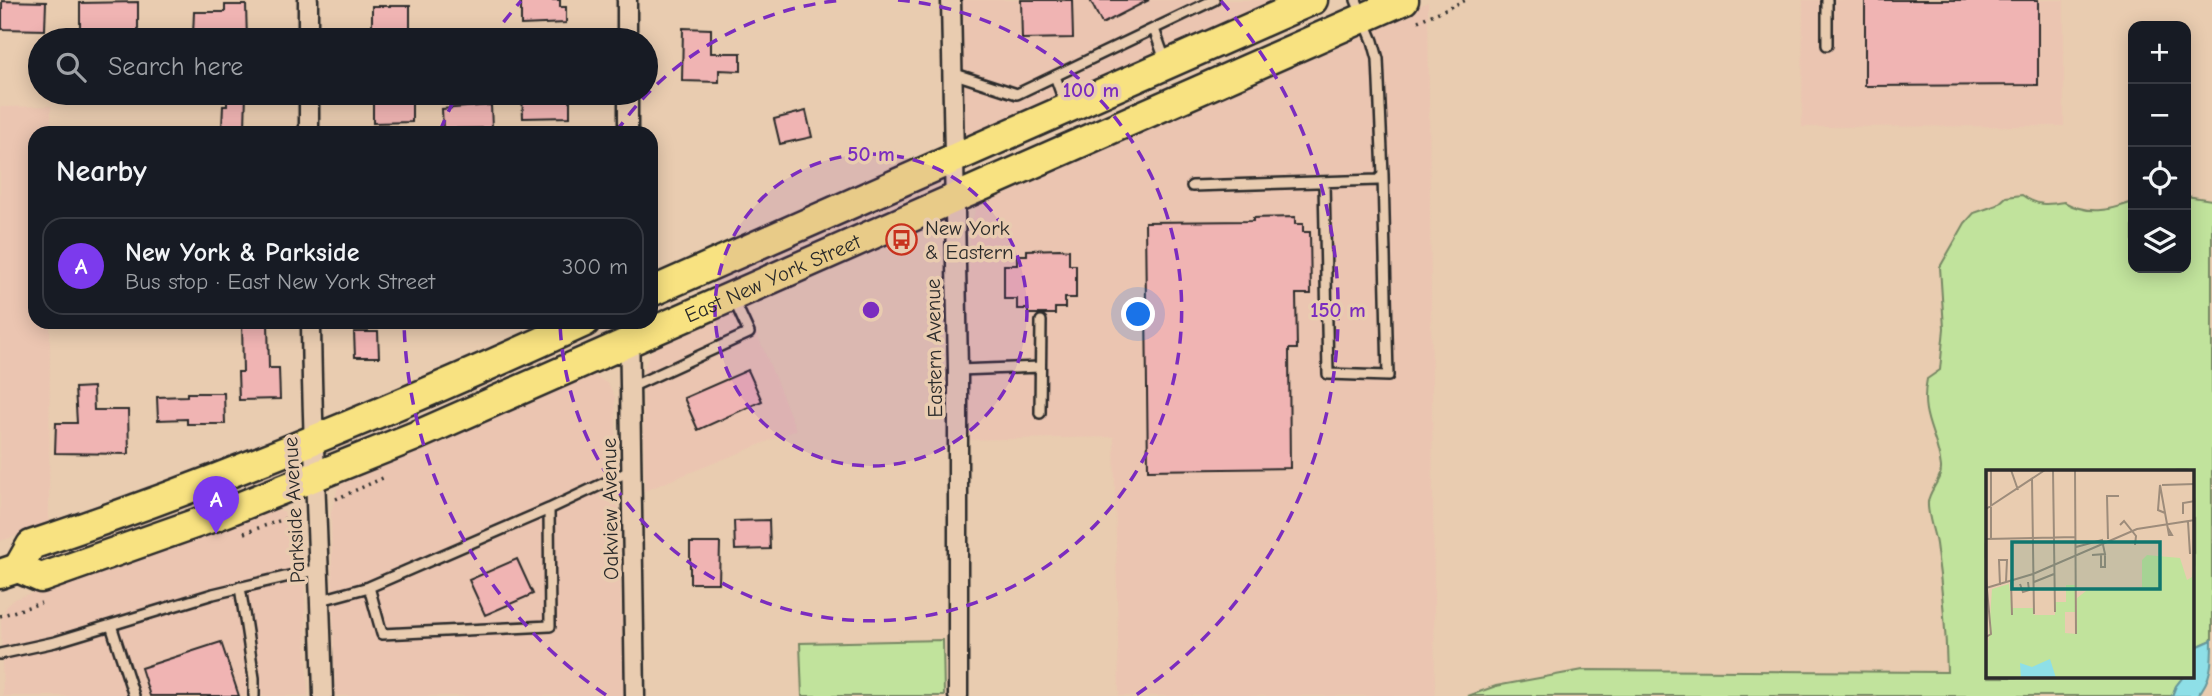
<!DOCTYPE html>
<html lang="en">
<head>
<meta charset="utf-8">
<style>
	body { margin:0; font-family:"Comic Neue",sans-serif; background:#242831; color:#f1f3f6 }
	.controls { position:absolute; right:21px; top:21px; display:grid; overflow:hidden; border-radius:14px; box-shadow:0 4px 18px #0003 }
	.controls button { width:63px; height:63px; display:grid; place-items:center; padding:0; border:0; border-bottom:2px solid #363941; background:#171b24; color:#f1f3f6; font:35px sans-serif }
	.you { position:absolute; left:1139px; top:315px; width:24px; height:24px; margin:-18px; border:5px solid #fff; border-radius:50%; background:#1a73e8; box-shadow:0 0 0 10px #1a73e833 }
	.badge { display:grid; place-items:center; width:46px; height:46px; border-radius:50%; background:#7c3aed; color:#fff; font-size:23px; font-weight:700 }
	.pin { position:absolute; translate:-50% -58px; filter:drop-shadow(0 2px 4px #0008) }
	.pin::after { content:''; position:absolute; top:37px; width:24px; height:21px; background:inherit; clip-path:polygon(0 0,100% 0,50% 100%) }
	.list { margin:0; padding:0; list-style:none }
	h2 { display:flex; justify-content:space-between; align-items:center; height:91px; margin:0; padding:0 28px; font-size:30px }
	h2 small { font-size:23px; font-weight:400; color:#9ea1a6 }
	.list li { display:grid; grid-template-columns:46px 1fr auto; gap:21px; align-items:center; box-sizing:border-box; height:98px; margin:0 14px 14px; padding:0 14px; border:2px solid #363941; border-radius:21px }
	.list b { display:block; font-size:26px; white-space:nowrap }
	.list p { margin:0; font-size:23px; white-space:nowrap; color:#9ea1a6 }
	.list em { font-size:23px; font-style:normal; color:#9ea1a6 }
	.icon { flex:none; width:38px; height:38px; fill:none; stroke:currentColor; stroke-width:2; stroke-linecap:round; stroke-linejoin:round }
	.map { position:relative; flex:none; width:2212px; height:696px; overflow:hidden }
	.search { position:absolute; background:#171b24; box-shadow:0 4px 18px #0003; left:28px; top:28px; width:630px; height:77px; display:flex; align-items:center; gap:18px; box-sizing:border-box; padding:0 24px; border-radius:38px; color:#9ea1a6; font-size:26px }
	.panel { position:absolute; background:#171b24; box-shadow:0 4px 18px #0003; left:28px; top:126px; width:630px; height:203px; border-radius:21px }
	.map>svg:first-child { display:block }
</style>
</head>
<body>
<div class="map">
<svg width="2212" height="696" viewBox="0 0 2212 696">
	<rect width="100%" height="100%" fill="#e9ccb0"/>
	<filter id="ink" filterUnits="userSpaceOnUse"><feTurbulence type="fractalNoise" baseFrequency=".0143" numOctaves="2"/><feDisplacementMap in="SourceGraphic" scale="14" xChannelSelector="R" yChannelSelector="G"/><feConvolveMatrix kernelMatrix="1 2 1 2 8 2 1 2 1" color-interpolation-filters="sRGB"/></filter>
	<g filter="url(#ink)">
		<path fill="#ebc5b1" d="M962,0h322l-319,143z
			M1803,0h261v126l-262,1z
			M1428,2l7,694h-316l-5,-259 -152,3 9,-212 5,-21 13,-12z
			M51,106v27h-16v189h15l-1,204 -49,15v-434z
			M745,304l51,126 -152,61 -1,-117 6,-20 11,-12z
			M595,376l13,8 7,13 9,299h-289l-4,-183 7,-26 18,-13 222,-97z
			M270,509l10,1 16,8 6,13 6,165h-305l-2,-77 5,-12 9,-8z"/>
		<path fill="#c1e39c" stroke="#768764" stroke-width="2" d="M2022,195c15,11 25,10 42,7 24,13 44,9 69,0v66h53v-72l26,4v440l-18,8 -1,11v-187h-205v205h195l-7,9 -4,10h-704l28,-10 87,-16 364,2c-1,-43 -5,-86 -11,-128 -2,-13 -9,-29 -8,-42 1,-12 14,-22 13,-35 -4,-35 -22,-49 -14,-88l13,-9 4,-42 -4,-61 25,-44 9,-10 23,-8 9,-8z
			M943,640l1,56h-142l-2,-53z"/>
		<path fill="#8edfe7" stroke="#66979c" stroke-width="2" d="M2212,640c0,23 0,39 -15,56h-25l4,-10 7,-9h10l1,-29z"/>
		<path fill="#f0b4b3" stroke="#2b2b2b" stroke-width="2" d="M521,0h39v7h6v16l-45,2z
			M1021,0h51l1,38 -51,1z
			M1090,0h59l-47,24z
			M1865,0h173v85l-173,1z
			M2,1l44,1 -1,28 -43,-1z
			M138,2v29l-58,1v-29z
			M225,5h21l1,35h-21v-4l-33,-1 1,-23h31z
			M372,6h38v29h-38z
			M683,28l28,1v24h30v18l-22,-1v12l-37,-1z
			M227,93h19l-1,35h-23l1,-22h4z
			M373,93h39v29l-39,1z
			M522,93h48v24l-47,1z
			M491,105l1,23 -49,1 -1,-20z
			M806,111l6,26 -32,7 -6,-25z
			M1295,217v7h8v8h7l1,62h-15l1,55h-8l1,119 -142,2 -3,-248 108,-1v-3z
			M1060,249l9,1v15h7v33h-11v10h-10v6h-27v-5h-11v-10h-13v-34h13v-10h10v-5z
			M242,322h26l1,46h10l1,31 -41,1 -1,-28h5z
			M354,332h24l1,25h-24z
			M748,370l14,31 -64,29 -14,-32z
			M93,387l1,23h34l1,44 -74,-1 1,-30h21l-2,-35z
			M187,393h37l1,31h-38v-5l-29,1 -1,-23 30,-1z
			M769,520l1,29 -35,1 -1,-29z
			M690,543h30l-1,40h-29z
			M517,559l16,35 -48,21 -16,-35z
			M221,642l18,54h-89l-9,-28z"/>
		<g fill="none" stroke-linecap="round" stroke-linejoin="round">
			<defs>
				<path id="lane" d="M1827,0v45
					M1154,29l11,31
					M952,73l65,21 197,-94
					M1055,76l10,28
					M1324,182l4,192 60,2 -5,-201
					M1192,186l186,-6 5,-5 -5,-116 -5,-18 -17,-41
					M958,370l82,-3
					M631,387l118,-54 -15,-33
					M1040,413l1,-92
					M240,587l14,91v18
					M369,587l13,47 168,-8 -1,-117
					M321,600l48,-13 180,-78 83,-39
					M111,625l23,71
					M0,654l55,-12 158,-48 106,-25"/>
				<path id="street" d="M308,0v40
					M627,0v40
					M951,0l7,370v326
					M309,93v40
					M628,93v40
					M311,322c1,125 9,249 12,374
					M629,322l6,374"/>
				<g id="primary">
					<path d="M651,292l662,-292"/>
					<path d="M18,568l13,-23c189,-63 373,-140 554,-223"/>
					<path id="s1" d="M0,574l18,-6 23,10 173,-61 199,-80 991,-437"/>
				</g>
			</defs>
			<use href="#lane" stroke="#2b2b2b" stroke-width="14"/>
			<use href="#street" stroke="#2b2b2b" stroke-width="23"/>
			<use href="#primary" stroke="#2b2b2b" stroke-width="33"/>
			<path stroke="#2b2b2b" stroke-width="3.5" stroke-dasharray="2 5" stroke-linecap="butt" d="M1418,21l48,-21
				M336,499l47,-21
				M244,533l55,-19
				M0,616l41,-13"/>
			<use href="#lane" stroke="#e9ccb0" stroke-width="9"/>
			<use href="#street" stroke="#e9ccb0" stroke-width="18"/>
			<use href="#primary" stroke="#f8e281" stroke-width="28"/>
		</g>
	</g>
	<circle cx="871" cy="310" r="156" fill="#7b2cbf" fill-opacity=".12"/>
	<g fill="none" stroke="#7b2cbf" stroke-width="3.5" stroke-dasharray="12 9">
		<circle cx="871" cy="310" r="156"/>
		<path d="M616 132A311 311 0 0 1 844 0M898 0A311 311 0 1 1 560 324"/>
		<path d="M606 695A467 467 0 0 1 404 322M440 131A467 467 0 0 1 457 94M491 39A467 467 0 0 1 521 1M1221 1A467 467 0 0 1 1136 695"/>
	</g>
	<defs>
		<symbol id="bus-ring" viewBox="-11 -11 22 22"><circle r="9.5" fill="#e9ccb0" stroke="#c8321e" stroke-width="1.5"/><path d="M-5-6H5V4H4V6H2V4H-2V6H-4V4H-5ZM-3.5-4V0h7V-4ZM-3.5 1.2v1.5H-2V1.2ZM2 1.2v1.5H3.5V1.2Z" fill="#c8321e"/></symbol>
	</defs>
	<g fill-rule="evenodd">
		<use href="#bus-ring" x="884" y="222" width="35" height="35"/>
	</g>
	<g text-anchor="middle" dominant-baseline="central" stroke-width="7" stroke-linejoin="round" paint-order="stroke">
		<g font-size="21" fill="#2b2b2b" stroke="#e9ccb0" text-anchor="start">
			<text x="925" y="228">New York<tspan x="925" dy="24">&amp; Eastern</tspan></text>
		</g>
		<g font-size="21" fill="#2b2b2b" stroke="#e9ccb0">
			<text stroke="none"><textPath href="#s1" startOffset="835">East New York Street</textPath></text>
			<text transform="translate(934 348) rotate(-91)">Eastern Avenue</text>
			<text transform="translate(610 509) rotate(-91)">Oakview Avenue</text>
			<text transform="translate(294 510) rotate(-93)">Parkside Avenue</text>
		</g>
	</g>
	<g transform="translate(1986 470)">
		<rect width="208" height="208" fill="#e9ccb0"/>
		<path d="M161,85l33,3 7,22 5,-3 2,-15v116h-208l6,-89 17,-5 3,24h21l1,7h21v-13h11v-17h9l1,27h-11v21l12,1v-36l9,-7 56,-4v-27z" fill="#c1e39c"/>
		<path d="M64,189l6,19h-35l-1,-15 12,4z" fill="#8edfe7"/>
		<path fill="none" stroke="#9d8c7b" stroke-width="2" d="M25,0l7,20M67,0l2,142M89,0l1,164M46,9l2,135M176,15l33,-1M0,39l59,-39M179,43l-7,-3 2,-25 9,50h3l-4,-7M197,44v-11l12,-2M202,52l2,32M134,55l4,-4 12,15 -1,9M5,68v-68M0,69l89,-2M122,69l-1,-43h12M90,77l26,-7 3,14 -13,1M115,85v12h4v-13M25,111l1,34M48,112l20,-8M34,114l3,8 6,-2 -1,-8M14,115l-1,-25h8l-1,22M0,118l47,-14 104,-45 58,-9M0,167l5,-3 -5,-56"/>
		<path fill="#0f766e" fill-opacity="0.15" stroke="#0f766e" stroke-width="3.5" d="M26,72h148v47h-148z"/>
		<rect width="208" height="208" fill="none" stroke="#2b2b2b" stroke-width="3.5"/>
	</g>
	<circle cx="871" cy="310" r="10" fill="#7b2cbf" stroke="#e9ccb0" stroke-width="3.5"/>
	<g font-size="21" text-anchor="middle" font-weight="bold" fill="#7b2cbf" stroke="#e9ccb0" stroke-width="7" stroke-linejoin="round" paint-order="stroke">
		<text x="1091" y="97">100 m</text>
		<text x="871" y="161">50 m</text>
		<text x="1338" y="317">150 m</text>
	</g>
</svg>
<div class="controls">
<button>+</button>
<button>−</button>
<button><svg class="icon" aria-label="locate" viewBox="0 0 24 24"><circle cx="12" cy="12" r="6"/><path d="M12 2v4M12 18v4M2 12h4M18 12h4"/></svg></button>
<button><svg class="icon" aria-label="layers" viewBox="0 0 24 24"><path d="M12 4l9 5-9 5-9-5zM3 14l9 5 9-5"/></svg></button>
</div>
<div class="you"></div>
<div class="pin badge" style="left:216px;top:534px">A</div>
<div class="search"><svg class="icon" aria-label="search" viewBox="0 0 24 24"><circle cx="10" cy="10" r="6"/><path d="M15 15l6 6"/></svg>Search here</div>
<section class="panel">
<h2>Nearby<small></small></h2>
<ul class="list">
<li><span class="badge">A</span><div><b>New York &amp; Parkside</b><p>Bus stop · East New York Street</p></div><em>300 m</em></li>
</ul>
</section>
</div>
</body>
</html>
